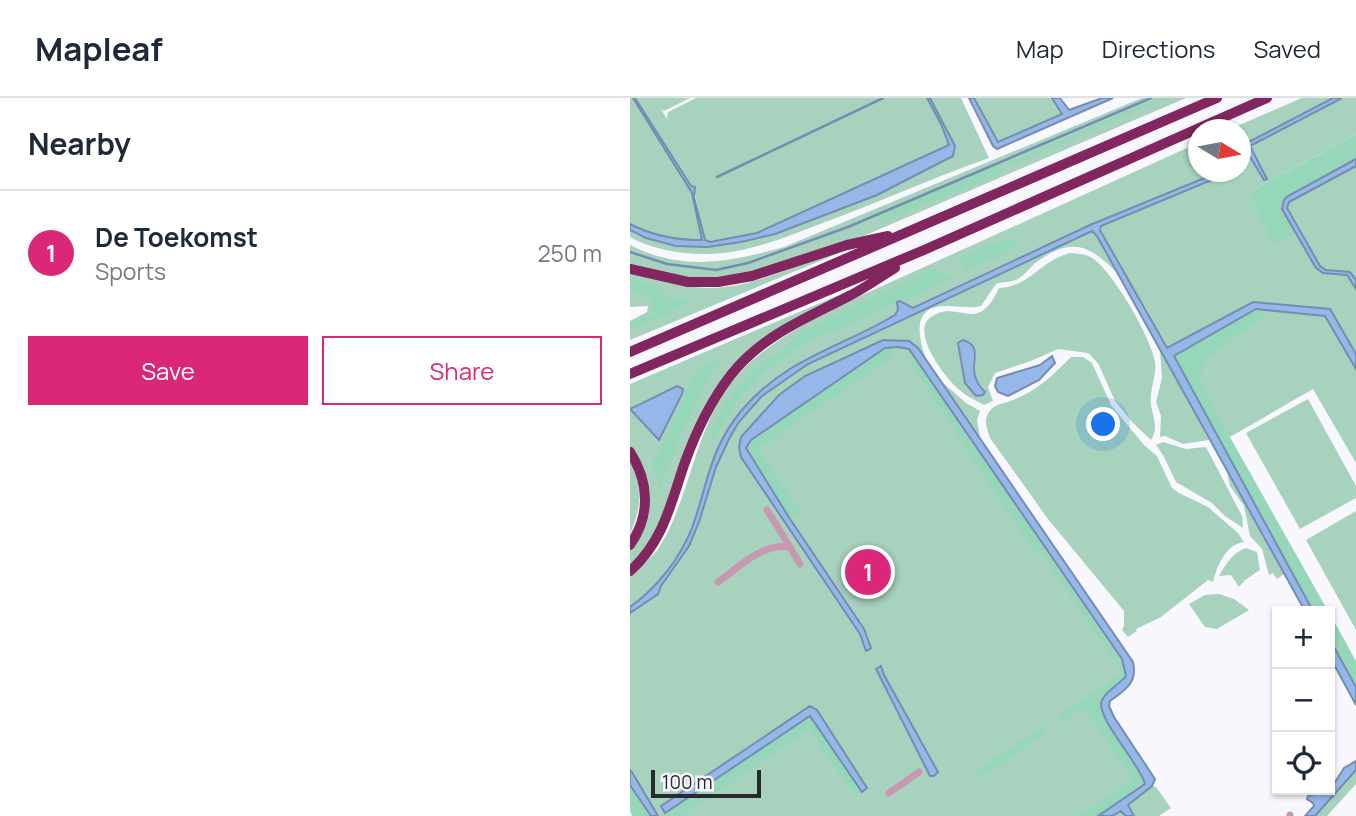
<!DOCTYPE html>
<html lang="en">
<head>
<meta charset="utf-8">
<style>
	body { margin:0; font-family:Manrope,sans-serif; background:#f2f2f3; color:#1f2937 }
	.controls { position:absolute; right:21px; bottom:21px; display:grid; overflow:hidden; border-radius:0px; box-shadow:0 2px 5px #0004 }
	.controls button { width:63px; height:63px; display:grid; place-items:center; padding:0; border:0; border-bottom:2px solid #e0e1e3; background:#fff; color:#1f2937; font:35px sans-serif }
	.compass { position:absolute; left:558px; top:21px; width:63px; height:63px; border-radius:50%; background:#fff; box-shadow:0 2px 5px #0004; rotate:100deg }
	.scale { position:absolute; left:21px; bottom:18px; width:110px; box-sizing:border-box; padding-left:7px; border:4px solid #2a292f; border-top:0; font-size:19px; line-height:24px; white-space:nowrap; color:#2a292f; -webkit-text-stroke:5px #f8f7fd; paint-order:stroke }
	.you { position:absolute; left:474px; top:327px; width:24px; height:24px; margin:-18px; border:5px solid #fff; border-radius:50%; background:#1a73e8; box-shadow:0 0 0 10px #1a73e833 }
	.badge { display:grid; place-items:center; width:46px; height:46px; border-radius:50%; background:#db2777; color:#fff; font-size:23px; font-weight:700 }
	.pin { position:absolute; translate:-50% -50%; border:4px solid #fff; box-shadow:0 2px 7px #0006 }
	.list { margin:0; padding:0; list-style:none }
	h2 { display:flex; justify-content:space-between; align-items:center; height:91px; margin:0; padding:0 28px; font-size:30px }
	h2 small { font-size:23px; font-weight:400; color:#747a83 }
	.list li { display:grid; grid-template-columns:46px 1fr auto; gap:21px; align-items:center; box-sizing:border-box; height:126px; padding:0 28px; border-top:2px solid #e0e1e3 }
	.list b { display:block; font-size:26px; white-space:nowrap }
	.list p { margin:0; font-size:23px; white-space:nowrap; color:#747a83 }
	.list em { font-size:23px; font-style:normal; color:#747a83 }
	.actions { display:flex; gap:14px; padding:21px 28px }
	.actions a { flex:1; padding:16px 0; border:2px solid #db2777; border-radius:0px; text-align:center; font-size:24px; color:#db2777 }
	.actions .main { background:#db2777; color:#fff }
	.icon { flex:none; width:38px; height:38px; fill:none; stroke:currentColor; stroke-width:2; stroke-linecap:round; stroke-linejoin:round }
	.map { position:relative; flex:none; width:726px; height:718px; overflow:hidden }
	header { display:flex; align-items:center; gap:42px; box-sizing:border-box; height:98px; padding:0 35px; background:#fff; border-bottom:2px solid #e0e1e3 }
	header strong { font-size:33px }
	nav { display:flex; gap:38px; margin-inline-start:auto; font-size:24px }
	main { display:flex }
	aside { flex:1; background:#fff }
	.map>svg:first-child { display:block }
</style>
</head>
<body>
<header>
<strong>Mapleaf</strong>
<nav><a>Map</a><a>Directions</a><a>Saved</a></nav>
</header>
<main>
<aside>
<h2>Nearby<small></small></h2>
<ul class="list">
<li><span class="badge">1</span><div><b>De Toekomst</b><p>Sports</p></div><em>250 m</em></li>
</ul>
<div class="actions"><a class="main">Save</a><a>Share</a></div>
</aside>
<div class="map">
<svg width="726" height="718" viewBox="0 0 726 718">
	<rect width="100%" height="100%" fill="#f8f7fd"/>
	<path fill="#a7d2bd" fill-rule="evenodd" d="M0,0h60l-26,13 -3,-2 9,15 -3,-6 1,-6 28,-14h265l28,60c-57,20 -112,45 -169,66 -31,12 -63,25 -96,29 -31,3 -67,-1 -94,-16v-12l27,12 53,5 -5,-2 -11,-50 -35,-53 33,56 10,48c-25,-3 -50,-6 -72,-17z
		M344,0h78l10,16 -64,29z
		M512,0h44l-320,137 -127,44 -45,1 -64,-15v-20c53,27 99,17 154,2z
		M672,0h54v37l-106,56v6l25,47 -6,-44 87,-44v307l-43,-74 -83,48 -48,-77 -15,-12 -67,-120 -9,-3 25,47c-29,-30 -47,-34 -82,-8 -5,5 -10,11 -16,15 -7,4 -15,2 -22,5l-15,22c-12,3 -21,0 -33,0 -37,-1 -30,30 -22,53l-8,-11 -12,-6 224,327 -28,34 46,77 -46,36h-448l-24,-37v-202l27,-26 11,-19c20,-42 28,-89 50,-130 25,-46 76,-72 120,-96l360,-163v29h42v-42l-10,-1zM253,242l-142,97 38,-42 26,-19z
		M209,155l-209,87v-19l17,-9 1,-6 -18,1v-35c26,7 52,16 79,16 46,0 87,-25 130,-35z
		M440,155c10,1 18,1 25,7 20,16 56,77 60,102 2,14 -6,28 -4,42 2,15 8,23 0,36l-19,-18 -17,-21 -17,-38 -10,-10 -30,-4 -27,12 -36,12 -7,14 5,14 -9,4c-9,-5 -20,-10 -28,-18 -12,-11 -46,-56 -25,-70 27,-19 46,20 68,-29 33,-2 40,-27 71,-35zM328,245l18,12 -1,21 10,16 -9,4 -11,-13z
		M211,196l-118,84 -71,163 -22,23v-15l20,-43 -20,-58v-38l29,30 24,-51 -6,-2 -47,22v-25z
		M530,252l49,90 -26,4 -18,-8 -5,1 1,-21 -5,-14 6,-24z
		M441,259h12l9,6 19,42 33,40 13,11 15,32 7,5 29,14 30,26 6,9c-18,2 -27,24 -31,40l-5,-2 -47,37 -25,12 1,2 -9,6 -6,-7 2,-4v-15l-76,-92 -58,-81c-3,-9 -7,-18 -1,-26 6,-9 15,-8 24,-12 24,-9 40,-25 58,-43z
		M312,284l24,21 14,8 -3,9 3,18z
		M678,301l48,87v12l-56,31 -54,-96z
		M533,344l23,7 20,-2 36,69 1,12 -18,-12 -13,-13 -36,-21 -13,-27 -7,-10z
		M0,364c14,28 11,45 0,72z
		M597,374l57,102 -7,5 -4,-6 -4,2 -7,-26 -12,-13 -6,-30 -14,-20z
		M726,413v119l-50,-90z
		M616,450l11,4 3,18 -15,10 -6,7 -8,-12 -12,1c7,-12 13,-23 27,-28z
		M589,496l15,5 15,11 -32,19 -12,-2 -16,-23 16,-9z
		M726,672v14l-29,32h-12z
		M522,688l4,1 15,21 -12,8h-47z"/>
	<path fill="#95d7b8" d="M530,0h7l-155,67 -3,-5h7z
		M726,37v24l-72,41 -1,12 12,21 -21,11 -24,-47v-6z
		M370,65l5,9 -125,51 7,-13z
		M392,141l-19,16 -38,16 -6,-13 37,-16z
		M304,171l13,7 10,-3 -10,8 -147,65 -35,25 -29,31 -21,37 -5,-3 16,-33 15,-19 15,-17 32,-20 14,-16z
		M0,179l27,11 14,10 21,1 -25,16 -37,15v-7l24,-9 -2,-15 -22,-8z
		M623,212l15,3 -65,48 -3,23 128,227h-15l-139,-251 1,-6z
		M262,249l3,8 -137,94 43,63 -11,7 -43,-66v-8l138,-97z
		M284,257l212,315v6l-24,24 -1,6 45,75 -1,3 -47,32h-19l54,-37 -49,-71 -23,14 -4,-5 66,-44 -73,-107 -1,-5 -2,1 -7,-12 -5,3 -126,-192z
		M80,264l9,1c-27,39 -43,82 -59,127l-7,-27 43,-92z
		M700,516l26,47v26l-26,-47z
		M180,617l52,77 -6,5 -47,-67 -127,86h-19z
		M411,629l4,7 -65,44 -5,-6z
		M0,687l21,31h-19l-2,-6z"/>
	<path fill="#95b8e9" stroke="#758db1" stroke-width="2" d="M3,0h2l56,88 4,1 -1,10 11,43 5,2 47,-9 192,-88 -8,-21 -14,-26h3l25,48 -2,10 -76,39 -102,39 -34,8 -34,5 -31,-1 -30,-8 -16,-8v-6c21,11 48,16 72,16l-10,-47z
		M339,0h5l24,44 64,-28 -10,-16h8l9,12 33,-12h11l-116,51 -4,-3z
		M703,0h9l-92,48 17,33 -3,1 -20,-33 1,-3z
		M726,61v7l-67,36 -2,6 33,58 6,4 24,2 6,8v9l-9,-14 -24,-2 -7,-5 -34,-59 2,-9 4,-4z
		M589,74h6l1,2 -125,52 -1,4 67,118 86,-46 77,7 26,45v15l-31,-53 -69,-7 -82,47 139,255h-8l-208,-375 -5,-5 -284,133 -46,32 -24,27 -9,16 -13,28 -17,55 -10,24 -28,40 -3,8 -28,19v-6c27,-19 50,-49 62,-79 16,-44 17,-79 50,-118 44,-52 98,-62 153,-95l3,-5 -1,-8 3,-1 13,7 177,-83z
		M253,242l26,1 9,7 215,314c5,21 -8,28 -23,39l-1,5 5,11 41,62 -3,7 -24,19 6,11h-8l-5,-5 -9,5h-14l47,-32c-4,-19 -51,-68 -43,-84 5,-10 18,-16 24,-24l-4,-17 -213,-310 -11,-2 -13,1 -134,92 -5,8 44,71 74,110 7,19 -5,3 -6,-17 -119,-177 -2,-10 2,-10 38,-42 26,-19z
		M333,242c20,6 8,22 12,36 2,6 6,12 10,16l-2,3 -7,1 -11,-13 -7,-40z
		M422,258l3,7 -16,17 -31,16 -10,-4 -3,-6 2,-8 43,-13z
		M47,288l6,3 -1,5 -23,46 -29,-31z
		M700,542l26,47v18l-26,-48z
		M251,568l3,9 54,97 -4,4h-4l-54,-107z
		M180,608l7,4 50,78 -5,4 -52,-76 -145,97 -4,-7z
		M726,663v9l-41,46h-10l9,-10 -1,-3 -6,-4 1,-3 22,-6 14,-22z
		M0,672l2,2 26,44h-7l-21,-31z"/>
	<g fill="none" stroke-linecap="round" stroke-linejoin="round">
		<path stroke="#758db1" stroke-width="2.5" d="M87,79l166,-79
			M0,154l37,12 49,6 32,-7 100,-36 303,-129"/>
		<path stroke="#c799b0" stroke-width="7" d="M160,449l10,17
			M88,484c21,-15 44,-39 72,-35l-23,-37
			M259,695l30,-21
			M660,718v-1"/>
		<path stroke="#82265f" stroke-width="10" d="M0,171l58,13h30l34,-6 95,-31 41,-9
			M0,254l587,-254
			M0,276l294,-124 343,-152
			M0,354c19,30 21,63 0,93
			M0,473c34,-30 41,-69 55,-109 11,-30 25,-60 45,-86 31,-40 75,-57 119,-80 16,-8 31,-19 46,-28"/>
	</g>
</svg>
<div class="controls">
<button>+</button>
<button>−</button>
<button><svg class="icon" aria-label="locate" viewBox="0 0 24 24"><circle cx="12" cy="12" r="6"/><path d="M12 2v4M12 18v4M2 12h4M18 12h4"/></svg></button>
</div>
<svg class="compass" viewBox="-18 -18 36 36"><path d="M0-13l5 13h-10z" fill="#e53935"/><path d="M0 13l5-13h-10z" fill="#747a83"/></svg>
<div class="scale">100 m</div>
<div class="you"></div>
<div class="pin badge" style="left:238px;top:474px">1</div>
</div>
</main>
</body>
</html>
